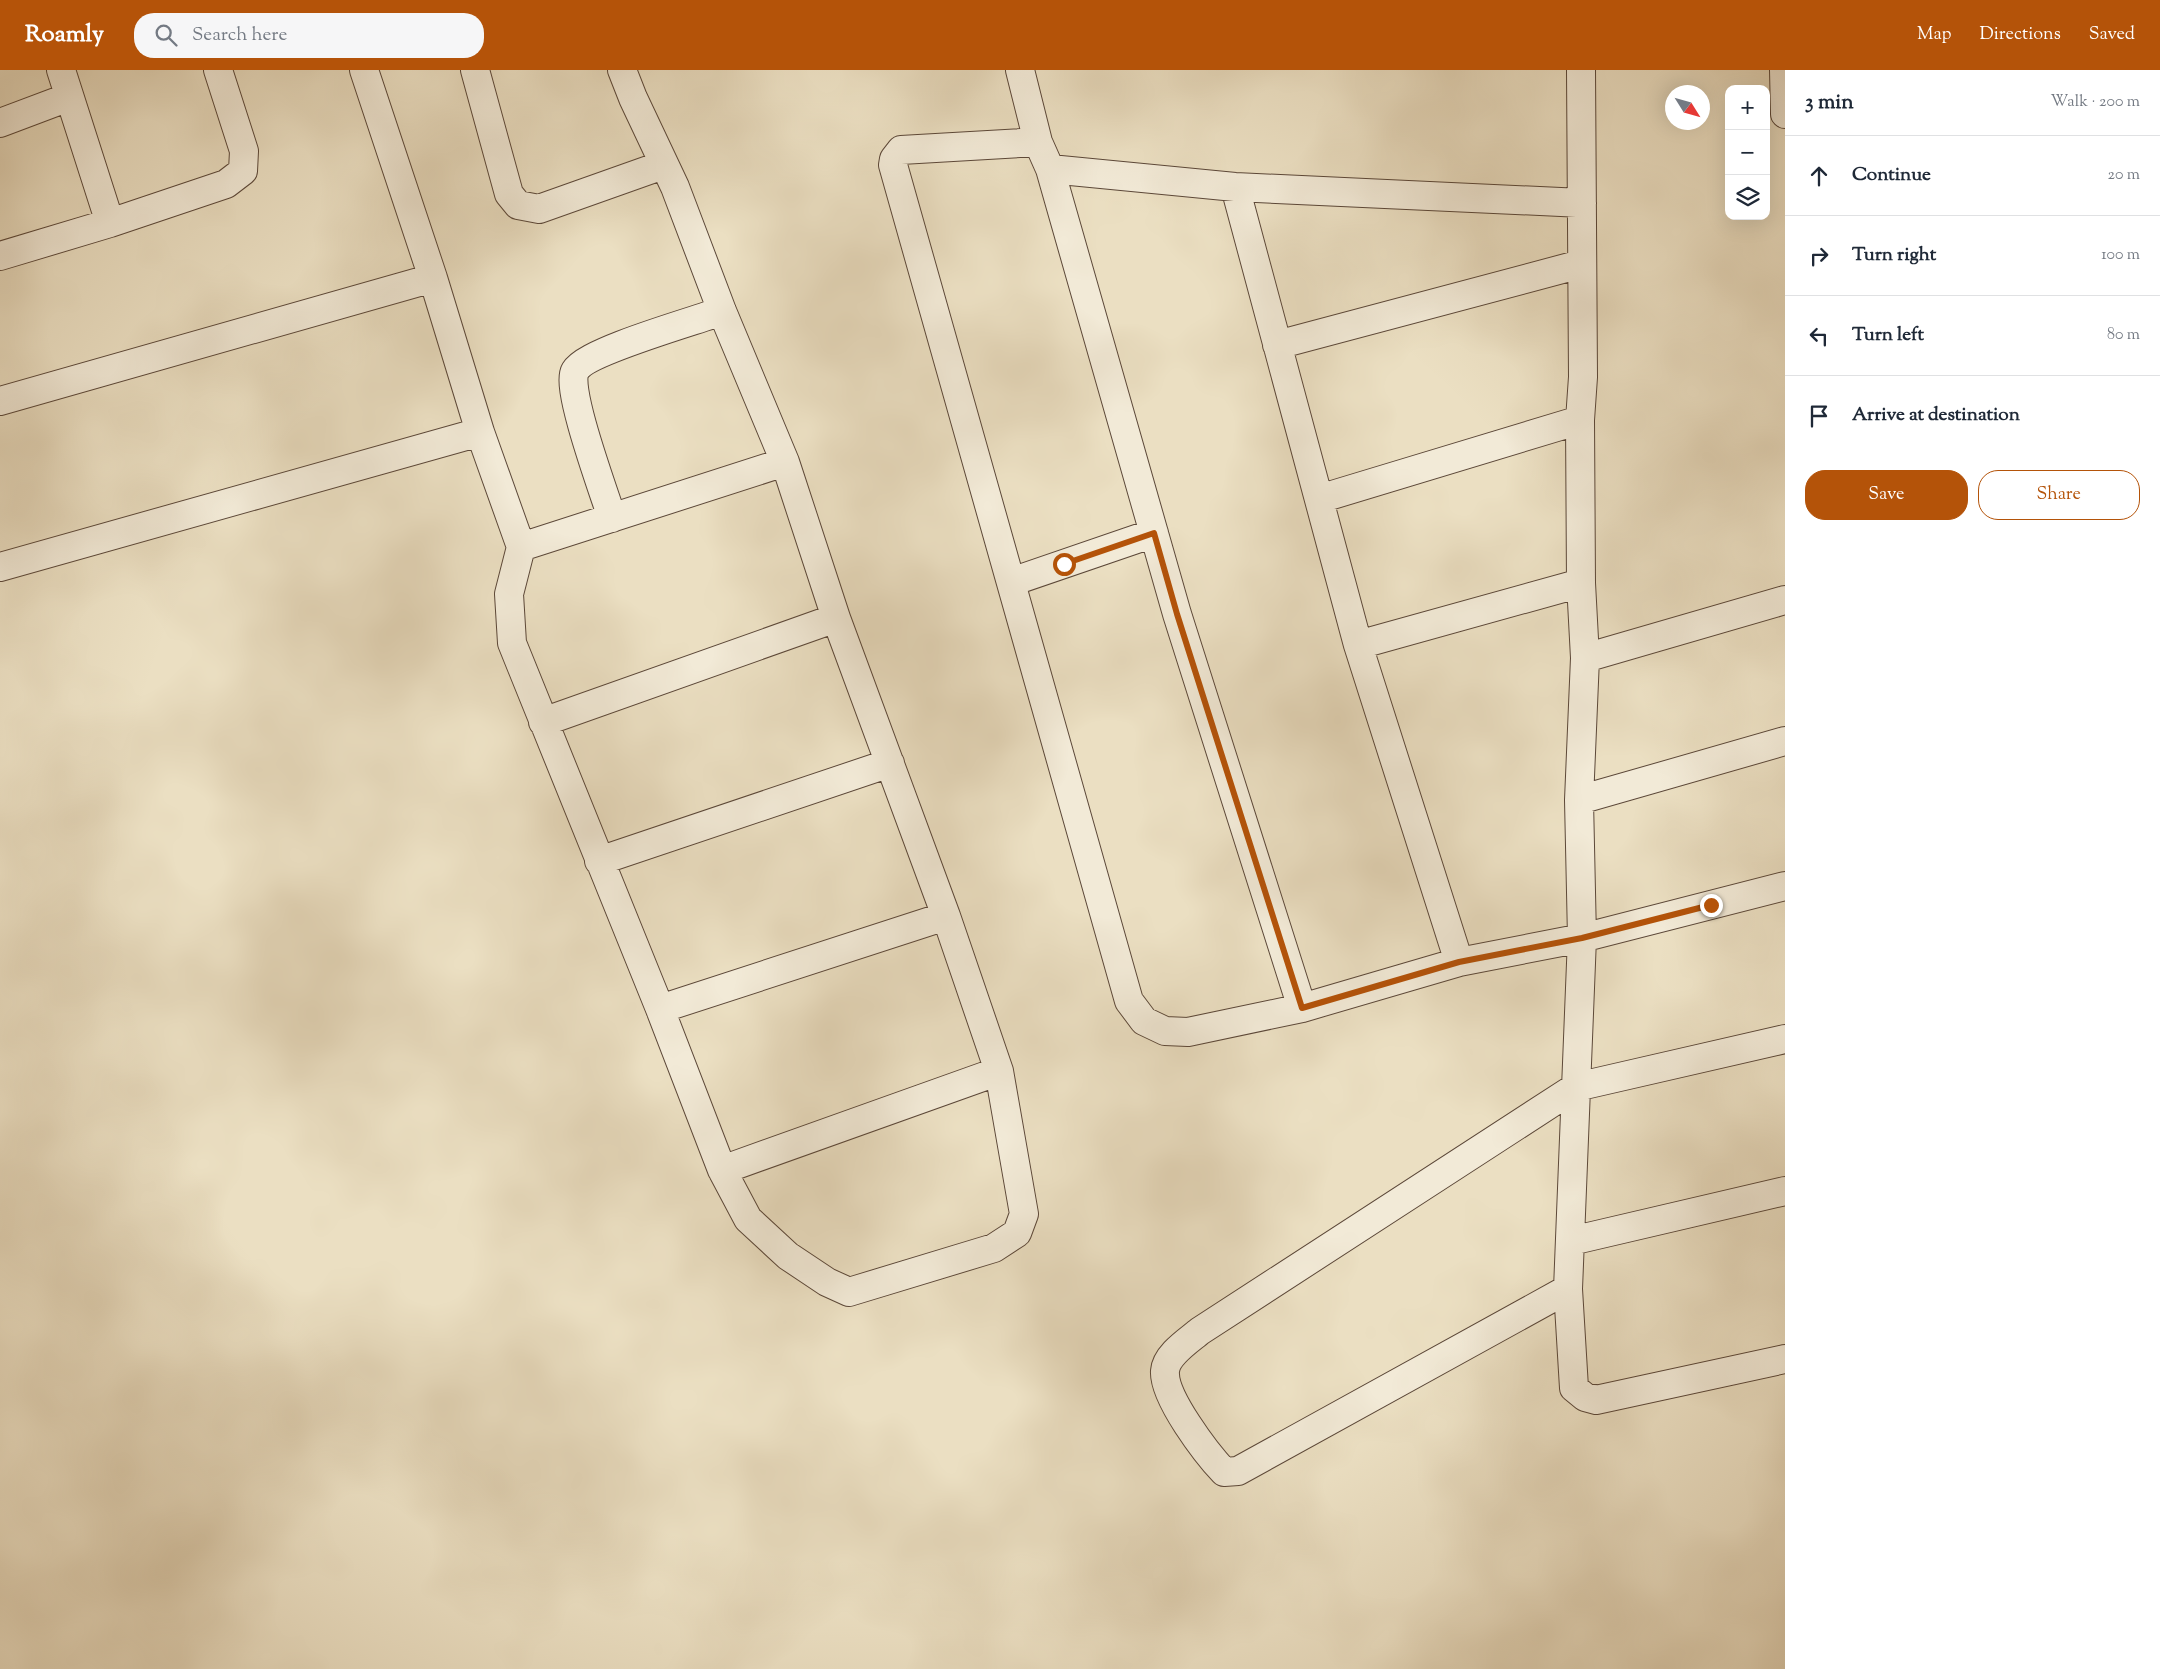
<!DOCTYPE html>
<html lang="en">
<head>
<meta charset="utf-8">
<style>
	body { margin:0; font-family:"Sorts Mill Goudy",serif; background:#f6f6f7; color:#1f2937 }
	.controls { position:absolute; right:15px; top:15px; display:grid; overflow:hidden; border-radius:10px; box-shadow:0 5px 20px #0002 }
	.controls button { width:45px; height:45px; display:grid; place-items:center; padding:0; border:0; border-bottom:1px solid #e0e1e3; background:#fff; color:#1f2937; font:25px sans-serif }
	.compass { position:absolute; left:1665px; top:15px; width:45px; height:45px; border-radius:50%; background:#fff; box-shadow:0 5px 20px #0002; rotate:127deg }
	.stop { position:absolute; width:15px; height:15px; margin:-11px; border:4px solid #b45309; border-radius:50%; background:#fff }
	.stop.end { background:#b45309; border-color:#fff; box-shadow:0 1px 5px #0008 }
	.list { margin:0; padding:0; list-style:none }
	h2 { display:flex; justify-content:space-between; align-items:center; height:65px; margin:0; padding:0 20px; font-size:21px }
	h2 small { font-size:16px; font-weight:400; color:#747a83 }
	.list li { display:grid; grid-template-columns:32px 1fr auto; gap:15px; align-items:center; box-sizing:border-box; height:80px; padding:0 20px; border-top:1px solid #e0e1e3 }
	.list b { display:block; font-size:19px; white-space:nowrap }
	.list em { font-size:16px; font-style:normal; color:#747a83 }
	.actions { display:flex; gap:10px; padding:15px 20px }
	.actions a { flex:1; padding:11px 0; border:1px solid #b45309; border-radius:20px; text-align:center; font-size:18px; color:#b45309 }
	.actions .main { background:#b45309; color:#fff }
	.icon { flex:none; width:28px; height:28px; fill:none; stroke:currentColor; stroke-width:2; stroke-linecap:round; stroke-linejoin:round }
	.map { position:relative; flex:none; width:1785px; height:1599px; overflow:hidden }
	header { display:flex; align-items:center; gap:30px; box-sizing:border-box; height:70px; padding:0 25px; background:#b45309; color:#fff }
	header strong { font-size:24px }
	nav { display:flex; gap:28px; margin-inline-start:auto; font-size:18px }
	.search { width:350px; height:45px; background:#f6f6f7; display:flex; align-items:center; gap:12px; box-sizing:border-box; padding:0 18px; border-radius:20px; color:#747a83; font-size:19px }
	main { display:flex }
	aside { flex:1; background:#fff }
	.map>svg:first-child { display:block }
</style>
</head>
<body>
<header>
<strong>Roamly</strong>
<div class="search"><svg class="icon" aria-label="search" viewBox="0 0 24 24"><circle cx="10" cy="10" r="6"/><path d="M15 15l6 6"/></svg>Search here</div>
<nav><a>Map</a><a>Directions</a><a>Saved</a></nav>
</header>
<main>
<div class="map">
<svg width="1785" height="1599" viewBox="0 0 1785 1599">
	<rect width="100%" height="100%" fill="#ebdfc2"/>
	<filter id="stains"><feTurbulence type="fractalNoise" baseFrequency=".004" numOctaves="4"/><feColorMatrix values="0 0 0 0 .2 0 0 0 0 .09 0 0 0 0 .02 0 0 0 .5 -.17"/></filter>
	<radialGradient id="worn" r=".72"><stop offset=".6" stop-color="#630" stop-opacity="0"/><stop offset="1" stop-color="#630" stop-opacity=".3"/></radialGradient>
	<g fill="none" stroke-linecap="round" stroke-linejoin="round">
		<defs>
			<path id="minor" d="M61,0l49,153
				M475,0l34,124 9,11 21,4 124,-44
				M1020,0l18,72 12,27 127,445 125,394
				M1581,0l2,307 -3,43 1,163 4,75 -6,142 3,138 -14,351 6,99 11,9 11,3 189,-41
				M1784,0l1,44
				M0,53l69,-26
				M1038,72l-137,8 -7,9 -1,6 236,836 15,20 21,10 23,1 114,-24 157,-46 123,-24 203,-52
				M1050,99l185,18 347,16
				M1235,117l123,458 101,317
				M0,186l110,-33 116,-39 17,-13 1,-20 -26,-81
				M1277,275l304,-81
				M0,331l433,-123
				M480,362l41,115 -12,47 3,49 148,366 62,161 26,49 40,37 39,26 22,10 145,-44 23,-15 7,-19 -25,-143 -53,-155 -110,-298 -51,-156 -63,-151 -47,-124 -42,-89 -11,-28
				M1319,429l261,-79
				M612,448c-7,-23 -47,-130 -37,-147 11,-20 120,-50 147,-60
				M521,477l264,-85
				M0,497l480,-135 -47,-154 -69,-208
				M1011,512l143,-49
				M1358,575l223,-62
				M1585,588l200,-58
				M543,652l293,-104
				M1579,730l206,-59
				M599,791l291,-98
				M660,939l286,-93
				M722,1100l277,-99
				M1571,1171l214,-50
				M1568,1219l-330,182 -14,1c-17,-18 -61,-75 -59,-101 1,-16 23,-30 35,-40l376,-244 209,-48"/>
		</defs>
		<use href="#minor" stroke="#5c4839" stroke-width="30"/>
		<use href="#minor" stroke="#f2ead7" stroke-width="28"/>
	</g>
	<g fill="none" stroke-linecap="round" stroke-linejoin="round">
		<path stroke="#b45309" stroke-width="6" d="M1064,494l90,-31 23,81 125,394 157,-46 123,-24 129,-33"/>
	</g>
	<rect width="100%" height="100%" filter="url(#stains)"/>
	<rect width="100%" height="100%" fill="url(#worn)"/>
</svg>
<div class="controls">
<button>+</button>
<button>−</button>
<button><svg class="icon" aria-label="layers" viewBox="0 0 24 24"><path d="M12 4l9 5-9 5-9-5zM3 14l9 5 9-5"/></svg></button>
</div>
<svg class="compass" viewBox="-18 -18 36 36"><path d="M0-13l5 13h-10z" fill="#e53935"/><path d="M0 13l5-13h-10z" fill="#747a83"/></svg>
<div class="stop" style="left:1064px;top:494px"></div>
<div class="stop end" style="left:1711px;top:835px"></div>
</div>
<aside>
<h2>3 min<small>Walk · 200 m</small></h2>
<ul class="list">
<li><svg class="icon" aria-label="ahead" viewBox="0 0 24 24"><path d="M12 20V5M6 11l6-6 6 6"/></svg><div><b>Continue</b></div><em>20 m</em></li>
<li><svg class="icon" aria-label="right" viewBox="0 0 24 24"><path d="M7 20v-9h11M14 6l5 5-5 5"/></svg><div><b>Turn right</b></div><em>100 m</em></li>
<li><svg class="icon" aria-label="left" viewBox="0 0 24 24"><path d="M17 20v-9H6M10 6l-5 5 5 5"/></svg><div><b>Turn left</b></div><em>80 m</em></li>
<li><svg class="icon" aria-label="arrive" viewBox="0 0 24 24"><path d="M6 21V4h12l-3 4 3 4H6"/></svg><div><b>Arrive at destination</b></div></li>
</ul>
<div class="actions"><a class="main">Save</a><a>Share</a></div>
</aside>
</main>
</body>
</html>
